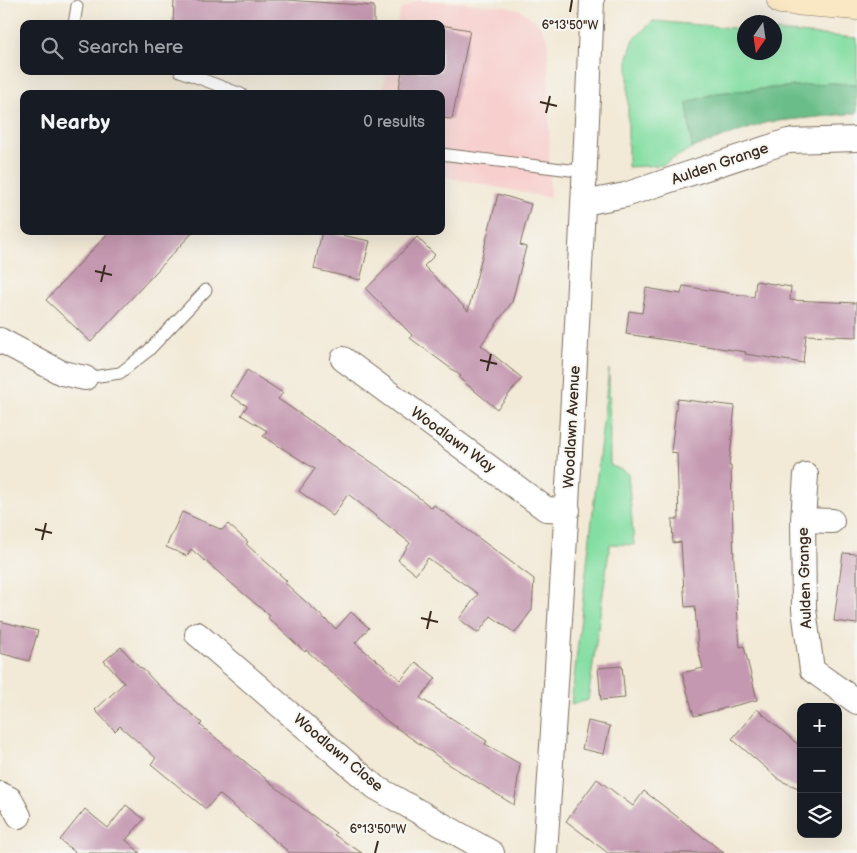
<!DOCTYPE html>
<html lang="en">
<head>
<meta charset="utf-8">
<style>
	body { margin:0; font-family:"Balsamiq Sans",sans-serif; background:#20242c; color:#f1f3f6 }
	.controls { position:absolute; right:15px; bottom:15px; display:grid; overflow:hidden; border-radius:10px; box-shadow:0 5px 20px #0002 }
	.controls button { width:45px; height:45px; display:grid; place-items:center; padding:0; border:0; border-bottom:1px solid #363941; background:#171b24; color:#f1f3f6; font:25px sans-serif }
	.compass { position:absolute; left:737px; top:15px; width:45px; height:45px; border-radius:50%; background:#171b24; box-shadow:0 5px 20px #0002; rotate:193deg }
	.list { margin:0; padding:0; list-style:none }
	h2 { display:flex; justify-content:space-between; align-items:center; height:65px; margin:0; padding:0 20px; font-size:21px }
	h2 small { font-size:16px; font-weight:400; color:#9ea1a6 }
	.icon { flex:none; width:28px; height:28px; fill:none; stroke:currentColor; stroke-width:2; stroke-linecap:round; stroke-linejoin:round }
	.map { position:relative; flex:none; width:857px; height:853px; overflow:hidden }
	.search { position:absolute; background:#171b24; box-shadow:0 5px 20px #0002; left:20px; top:20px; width:425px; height:55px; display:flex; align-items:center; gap:12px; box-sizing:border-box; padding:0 18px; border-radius:10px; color:#9ea1a6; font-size:19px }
	.panel { position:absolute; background:#171b24; box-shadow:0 5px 20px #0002; left:20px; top:90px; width:425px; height:145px; border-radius:10px }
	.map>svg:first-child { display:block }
</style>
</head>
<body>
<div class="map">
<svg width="857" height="853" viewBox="0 0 857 853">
	<rect width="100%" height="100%" fill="#f6f6f2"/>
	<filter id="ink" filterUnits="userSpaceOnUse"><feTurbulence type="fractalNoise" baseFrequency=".02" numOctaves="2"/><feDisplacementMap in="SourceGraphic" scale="10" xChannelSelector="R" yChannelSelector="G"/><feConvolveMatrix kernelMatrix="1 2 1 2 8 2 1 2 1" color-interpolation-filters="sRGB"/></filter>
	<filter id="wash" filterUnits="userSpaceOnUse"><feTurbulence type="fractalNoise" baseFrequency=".0096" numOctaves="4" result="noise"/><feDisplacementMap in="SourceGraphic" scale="20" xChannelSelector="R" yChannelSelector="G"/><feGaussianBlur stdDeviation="1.12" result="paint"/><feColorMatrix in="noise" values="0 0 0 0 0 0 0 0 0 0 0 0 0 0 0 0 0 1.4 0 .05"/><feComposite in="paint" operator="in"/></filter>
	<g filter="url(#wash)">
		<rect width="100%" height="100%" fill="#f2e9d6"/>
		<path fill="#f7d0ce" d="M419,0l86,6 15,4 17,12 11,17 2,159 -109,-22v-82h-60l6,-23h54v-47h-44l3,-14z"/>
		<path fill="#84dea3" stroke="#608460" d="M653,21l91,8v23h30l1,-21 82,7v46l-27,-1 -114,10 -29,10 5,45 -30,17 -34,2v-110l6,-18z
			M609,369l1,96 18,8 6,72 -24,-1 -22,156 -17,5z"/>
		<path fill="#6bbd89" stroke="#537454" d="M830,83l27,1v29l-89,9 -76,26 -5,-45 29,-10z"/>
		<g id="blocks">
			<path fill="#c498b0" d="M174,0h113l87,6v18h-201z
				M441,25l29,5 -18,89 -11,-1v-24h-43l4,-23h39z
				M498,194l33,10 -11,41 6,2 -14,55 -31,43 41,33 -25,31 -38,-31 2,-2 -51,-38 2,-3 -46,-46 51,-52 18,18 -11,11 44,45z
				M110,231h84l-103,111 -45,-42z
				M322,231l48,10 -10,39 -46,-11z
				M756,281l35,6 -1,13 67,3v34l-51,-2 -3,28 -58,-9 1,-2 -120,-18 3,-23 13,2 4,-25 35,6 2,-8 71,11z
				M247,370l36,23 -5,6 108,73 46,36 2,-3 100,74 -2,31 -17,23 -24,-17 -13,17 -19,-14 19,-25 -50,-36 -12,16 -18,-14 12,-17 -62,-49 -15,22 -34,-25 16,-22 -52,-33 4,-5 -26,-16 6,-9 -16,-10z
				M677,399l58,7 -6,60h2l3,98 6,83 4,-1 13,54 -63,16 -12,-43 21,-5 -5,-19 -3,-43 -10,1 -4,-65 -8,1 -1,-24h7l-2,-66 -6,-1z
				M182,512l40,18 6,-6 20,18 -2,2 41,37 -2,2 51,46 15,-17 18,16 -14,15 46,37 15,-18 20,16 -16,20 67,43 -2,3 35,20 -6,41 -64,-40 -62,-43 -82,-72 -1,2 -37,-34 2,-2 -79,-67 -4,7 -21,-9z
				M843,553l14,1v70l-23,-3z
				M0,621l38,10 -9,30 -29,-8z
				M121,647l19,21 1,-1 15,16 46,40 -2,2 93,76 43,32 -2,2 28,18h-72l-71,-59 -13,15 -55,-45 5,-6 -36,-32 -5,5 -20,-21 29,-27 -20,-22z
				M622,666l3,32 -24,2 -3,-32z
				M757,709l44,38v42l-20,-8 -49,-42z
				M588,721l22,5 -6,28 -22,-5z
				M597,779l36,27 11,-15 80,62h-116l-42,-32z
				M126,805l18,14 -18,21 14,13h-64l-16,-13 25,-31 23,19z"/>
		</g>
	</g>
	<g filter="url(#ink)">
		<use href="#blocks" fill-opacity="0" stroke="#7b6d5e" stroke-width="1"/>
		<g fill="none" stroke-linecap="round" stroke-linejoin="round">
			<defs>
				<path id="lane" d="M74,24l3,-18
					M180,71l61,23
					M441,154l145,18
					M85,378l35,-5 28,-22 58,-61"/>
				<path id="street" d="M584,203l41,-8 163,-54 69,-2
					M0,340l62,33 23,5
					M343,359l203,150 22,1
					M806,475l-3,45 1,89 8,61 45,32
					M803,520l29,1
					M197,634l178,153 117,66
					M0,794l10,5 9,17
					M545,853c19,-284 36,-568 47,-853"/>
				<path id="secondary" d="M781,0l76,6"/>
			</defs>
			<use href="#lane" stroke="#7b6d5e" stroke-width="13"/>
			<use href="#street" stroke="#7b6d5e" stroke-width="26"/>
			<use href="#secondary" stroke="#7b6d5e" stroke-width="29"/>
			<use href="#lane" stroke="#fff" stroke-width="11"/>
			<use href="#street" stroke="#fff" stroke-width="24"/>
			<use href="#secondary" stroke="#fae7c3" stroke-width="28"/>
		</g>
	</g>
	<path fill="none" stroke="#3b2a1e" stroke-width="2" d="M570,12l2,-12M540,102l17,4M546,113l4,-17M95,271l17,4M101,282l4,-17M480,360l17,4M487,371l4,-17M35,529l17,4M42,540l4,-17M421,618l17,4M427,629l4,-18M375,853l3,-12"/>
	<g text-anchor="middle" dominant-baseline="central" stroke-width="4" stroke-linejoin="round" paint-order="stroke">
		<g font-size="15" fill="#3b2a1e" stroke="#f6f6f2">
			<text transform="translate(720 164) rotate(-19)">Aulden Grange</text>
			<text transform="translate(572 427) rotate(-87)">Woodlawn Avenue</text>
			<text transform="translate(453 440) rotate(36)">Woodlawn Way</text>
			<text transform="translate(805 578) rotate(-92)">Aulden Grange</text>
			<text transform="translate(338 753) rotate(40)">Woodlawn Close</text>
		</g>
	</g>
	<g font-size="12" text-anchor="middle" fill="#3b2a1e" stroke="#f6f6f2" stroke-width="4" stroke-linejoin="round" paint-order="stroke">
		<text x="570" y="29">6°13'50"W</text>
		<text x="378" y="833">6°13'50"W</text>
	</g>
</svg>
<div class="controls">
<button>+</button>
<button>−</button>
<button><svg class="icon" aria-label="layers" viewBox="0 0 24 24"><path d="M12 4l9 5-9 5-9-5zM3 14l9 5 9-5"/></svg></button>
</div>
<svg class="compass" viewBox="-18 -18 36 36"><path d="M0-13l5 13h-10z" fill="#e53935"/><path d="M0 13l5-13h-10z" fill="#9ea1a6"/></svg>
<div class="search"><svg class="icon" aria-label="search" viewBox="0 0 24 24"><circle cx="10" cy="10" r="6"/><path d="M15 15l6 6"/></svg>Search here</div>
<section class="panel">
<h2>Nearby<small>0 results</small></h2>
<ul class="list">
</ul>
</section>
</div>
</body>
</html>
